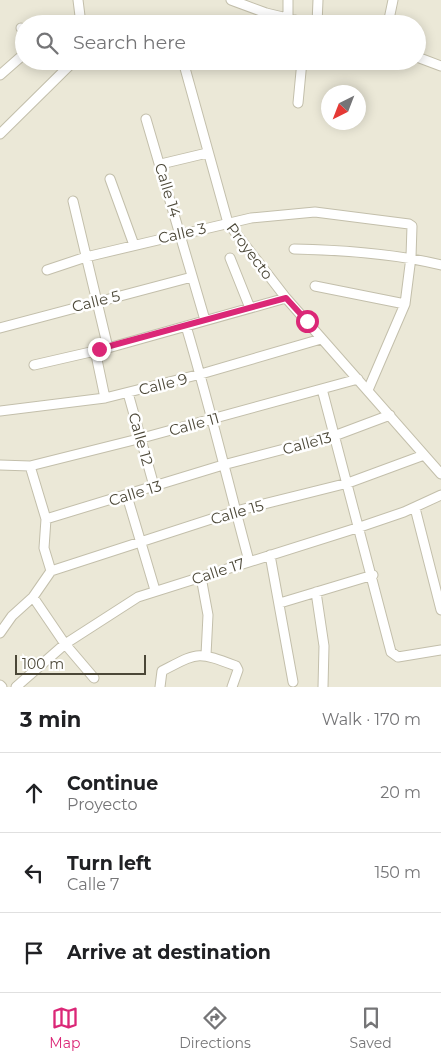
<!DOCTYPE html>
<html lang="en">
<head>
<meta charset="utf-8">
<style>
	body { margin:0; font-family:Montserrat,sans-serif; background:#f2f2f2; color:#202124 }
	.compass { position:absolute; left:321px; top:85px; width:45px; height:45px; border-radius:50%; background:#fff; box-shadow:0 2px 12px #0003; rotate:222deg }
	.scale { position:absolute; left:15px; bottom:12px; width:131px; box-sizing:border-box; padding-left:5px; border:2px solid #4b4737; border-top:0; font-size:14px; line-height:18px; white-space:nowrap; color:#4b4737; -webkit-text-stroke:4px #fff; paint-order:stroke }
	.stop { position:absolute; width:15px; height:15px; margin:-11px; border:4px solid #db2777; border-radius:50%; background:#fff }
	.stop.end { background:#db2777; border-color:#fff; box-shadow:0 1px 5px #0008 }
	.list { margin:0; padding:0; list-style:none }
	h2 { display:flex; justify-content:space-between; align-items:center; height:65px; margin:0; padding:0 20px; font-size:21px }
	h2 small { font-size:16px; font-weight:400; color:#757577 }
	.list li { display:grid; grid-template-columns:32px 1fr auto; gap:15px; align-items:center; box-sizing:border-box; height:80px; padding:0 20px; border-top:1px solid #e0e0e0 }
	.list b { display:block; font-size:19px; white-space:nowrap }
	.list p { margin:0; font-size:16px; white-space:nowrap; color:#757577 }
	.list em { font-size:16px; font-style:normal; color:#757577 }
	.icon { flex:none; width:28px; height:28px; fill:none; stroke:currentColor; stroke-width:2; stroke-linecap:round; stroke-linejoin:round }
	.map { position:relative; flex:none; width:441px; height:687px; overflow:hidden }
	.search { position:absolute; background:#fff; box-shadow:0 2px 12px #0003; left:15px; right:15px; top:15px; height:55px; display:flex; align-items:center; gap:12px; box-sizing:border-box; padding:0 18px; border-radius:28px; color:#757577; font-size:19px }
	.sheet { height:305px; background:#fff }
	nav { display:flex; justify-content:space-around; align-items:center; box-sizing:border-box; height:70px; border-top:1px solid #e0e0e0; background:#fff; font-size:14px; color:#757577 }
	nav a { display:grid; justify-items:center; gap:2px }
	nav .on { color:#db2777 }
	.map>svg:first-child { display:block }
</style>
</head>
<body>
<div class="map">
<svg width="441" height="687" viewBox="0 0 441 687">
	<rect width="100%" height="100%" fill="#f6f5ea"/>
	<path fill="#ebe8d7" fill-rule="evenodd" d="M0,0h441v687h-441zM24,24h393v37h-393zM328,92h30v30h-30z"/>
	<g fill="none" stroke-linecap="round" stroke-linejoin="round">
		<defs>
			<path id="minor" d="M78,0l3,24
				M231,0l35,13 46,11
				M288,18v-18
				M317,24l1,-24
				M388,24l5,-24
				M21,28l3,3
				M417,57l24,9
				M183,61l45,162 58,75 155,176
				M0,75l24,-21
				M298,103l4,-42
				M146,119l59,201
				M0,134l74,-73
				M161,164l46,-11
				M110,179l24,66
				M73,201l35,147
				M294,249c49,1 99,4 147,16
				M230,258l20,50
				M47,270l39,-13 165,-39 64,-6 94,12 3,2 -1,31 -6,47 -37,86
				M315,286l90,18
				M186,326c23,77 42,157 63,235
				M0,328l192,-51
				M95,350l10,48
				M34,365l74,-17 178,-50
				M322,389l69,263 7,5 43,-7
				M128,393l26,93
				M0,411l105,-13 96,-24 120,-35
				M0,465l30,1 112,-28 216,-59
				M127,496l28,94
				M415,508l26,102
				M46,519l177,-54 111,-29 56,-21
				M270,555l23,127
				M51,571l185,-60 112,-28 76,-28
				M201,577l7,38 -2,40
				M316,592l8,54 -1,41
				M33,597l32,47 29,34
				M280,603l93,-28
				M0,633l12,-17 21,-19 18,-26 -7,-23 2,-29 -16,-53
				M0,685l2,2
				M16,687l49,-43 73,-47 222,-70 44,-15 37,-17
				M160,687l2,-16c37,-19 34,-20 74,-5l2,4 -6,17"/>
		</defs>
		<use href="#minor" stroke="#c3bfab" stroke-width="11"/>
		<use href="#minor" stroke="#fff" stroke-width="9"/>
	</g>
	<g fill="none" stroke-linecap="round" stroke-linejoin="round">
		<path stroke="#db2777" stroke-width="6" d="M99,349l187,-51 21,23"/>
	</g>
	<g text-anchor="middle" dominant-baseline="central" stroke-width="5" stroke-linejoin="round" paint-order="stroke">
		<g font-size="15" fill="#4b4737" stroke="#fff">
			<text transform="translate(168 190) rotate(73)">Calle 14</text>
			<text transform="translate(182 233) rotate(-13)">Calle 3</text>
			<text transform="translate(250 251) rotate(53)">Proyecto</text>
			<text transform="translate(96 301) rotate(-14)">Calle 5</text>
			<text transform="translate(163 384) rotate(-14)">Calle 9</text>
			<text transform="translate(194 424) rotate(-15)">Calle 11</text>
			<text transform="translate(141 439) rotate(74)">Calle 12</text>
			<text transform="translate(307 443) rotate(-15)">Calle13</text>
			<text transform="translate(135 493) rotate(-17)">Calle 13</text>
			<text transform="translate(237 512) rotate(-16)">Calle 15</text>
			<text transform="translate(218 571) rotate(-18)">Calle 17</text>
		</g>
	</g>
</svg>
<svg class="compass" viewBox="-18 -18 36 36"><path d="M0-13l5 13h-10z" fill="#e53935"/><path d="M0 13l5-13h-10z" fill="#757577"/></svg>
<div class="scale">100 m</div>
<div class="stop" style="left:307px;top:321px"></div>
<div class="stop end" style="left:99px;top:349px"></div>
<div class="search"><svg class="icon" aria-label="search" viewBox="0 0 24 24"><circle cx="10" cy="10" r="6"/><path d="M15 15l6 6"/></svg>Search here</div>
</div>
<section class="sheet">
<h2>3 min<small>Walk · 170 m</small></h2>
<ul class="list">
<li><svg class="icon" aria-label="ahead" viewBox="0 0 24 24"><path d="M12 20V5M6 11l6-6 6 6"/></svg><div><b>Continue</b><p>Proyecto</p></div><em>20 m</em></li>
<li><svg class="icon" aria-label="left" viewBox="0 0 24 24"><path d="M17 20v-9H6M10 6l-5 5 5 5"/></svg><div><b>Turn left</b><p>Calle 7</p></div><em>150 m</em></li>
<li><svg class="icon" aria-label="arrive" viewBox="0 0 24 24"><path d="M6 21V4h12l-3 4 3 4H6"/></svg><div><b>Arrive at destination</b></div></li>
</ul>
</section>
<nav>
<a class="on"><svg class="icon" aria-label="map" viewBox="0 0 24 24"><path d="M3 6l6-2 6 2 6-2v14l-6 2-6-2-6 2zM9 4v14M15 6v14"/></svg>Map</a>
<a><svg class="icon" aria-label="directions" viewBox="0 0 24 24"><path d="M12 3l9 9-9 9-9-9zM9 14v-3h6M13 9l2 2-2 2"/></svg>Directions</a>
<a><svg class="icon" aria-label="saved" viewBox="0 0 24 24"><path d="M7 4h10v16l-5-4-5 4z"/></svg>Saved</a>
</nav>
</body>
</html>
